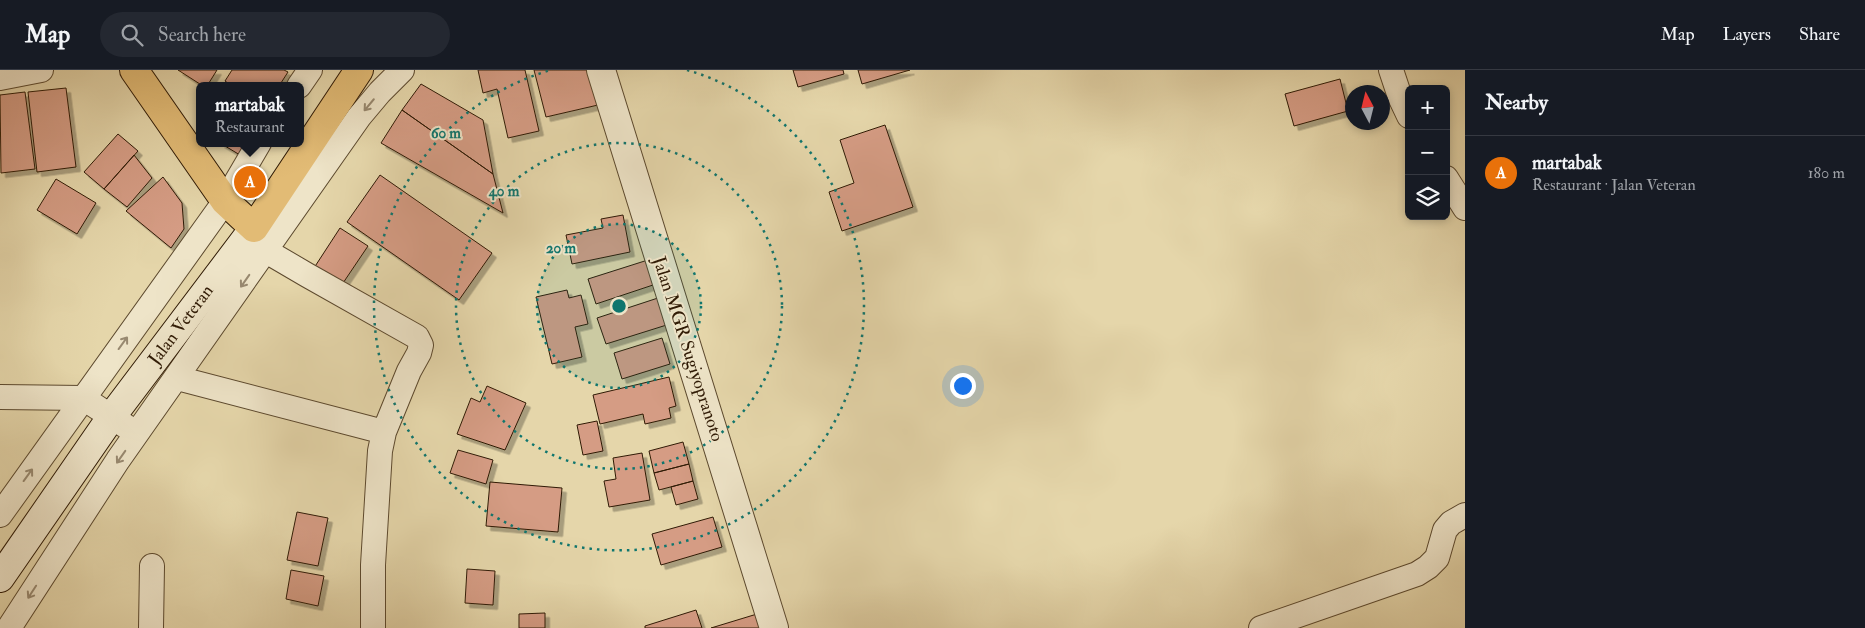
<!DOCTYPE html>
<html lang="en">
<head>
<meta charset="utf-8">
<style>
	body { margin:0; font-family:"IM FELL Double Pica",serif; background:#242831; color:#f1f3f6 }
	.controls { position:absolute; right:15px; top:15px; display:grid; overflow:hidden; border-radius:8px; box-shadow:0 2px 8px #0003 }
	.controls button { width:45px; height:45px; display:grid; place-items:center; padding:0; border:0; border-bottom:1px solid #363941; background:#171b24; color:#f1f3f6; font:25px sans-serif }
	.compass { position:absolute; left:1345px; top:15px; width:45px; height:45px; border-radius:50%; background:#171b24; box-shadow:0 2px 8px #0003; rotate:353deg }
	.you { position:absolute; left:962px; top:315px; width:18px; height:18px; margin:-12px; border:4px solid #fff; border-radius:50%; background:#1a73e8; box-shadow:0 0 0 8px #1a73e833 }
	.badge { display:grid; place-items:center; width:32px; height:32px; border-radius:50%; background:#b45309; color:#fff; font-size:16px; font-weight:700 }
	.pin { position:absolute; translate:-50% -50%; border:2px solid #fff; box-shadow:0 1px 5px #0006 }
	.popup { position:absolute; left:196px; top:12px; width:108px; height:65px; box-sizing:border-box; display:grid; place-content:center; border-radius:8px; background:#171b24; filter:drop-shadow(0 1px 4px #0005); font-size:16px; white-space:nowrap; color:#9ea1a6 }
	.popup b { font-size:19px; color:#f1f3f6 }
	.popup::after { content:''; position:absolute; left:50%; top:100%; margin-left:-10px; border:10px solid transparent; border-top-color:#171b24 }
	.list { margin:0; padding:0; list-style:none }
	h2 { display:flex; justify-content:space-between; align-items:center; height:65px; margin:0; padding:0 20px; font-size:21px }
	h2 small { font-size:16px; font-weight:400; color:#9ea1a6 }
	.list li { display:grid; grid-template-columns:32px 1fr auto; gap:15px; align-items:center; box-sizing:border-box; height:75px; padding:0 20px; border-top:1px solid #363941 }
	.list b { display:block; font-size:19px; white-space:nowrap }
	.list p { margin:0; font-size:16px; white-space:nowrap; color:#9ea1a6 }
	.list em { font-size:16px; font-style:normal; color:#9ea1a6 }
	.icon { flex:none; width:28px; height:28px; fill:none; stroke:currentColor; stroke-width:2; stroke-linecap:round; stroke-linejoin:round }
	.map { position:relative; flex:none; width:1465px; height:558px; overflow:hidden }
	header { display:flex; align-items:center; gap:30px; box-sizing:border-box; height:70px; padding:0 25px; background:#171b24; border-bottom:1px solid #363941 }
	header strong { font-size:24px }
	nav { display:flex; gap:28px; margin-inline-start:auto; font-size:18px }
	.search { width:350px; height:45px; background:#242831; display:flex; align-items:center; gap:12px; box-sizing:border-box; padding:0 18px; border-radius:28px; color:#9ea1a6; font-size:19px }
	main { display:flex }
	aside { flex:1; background:#171b24 }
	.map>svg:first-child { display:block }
</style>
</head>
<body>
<header>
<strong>Map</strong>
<div class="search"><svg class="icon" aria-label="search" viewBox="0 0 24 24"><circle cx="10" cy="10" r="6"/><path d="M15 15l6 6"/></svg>Search here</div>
<nav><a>Map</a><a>Layers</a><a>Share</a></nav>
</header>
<main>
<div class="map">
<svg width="1465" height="558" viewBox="0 0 1465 558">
	<defs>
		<filter id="shadow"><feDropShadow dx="4.5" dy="4.5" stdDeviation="0" flood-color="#0004"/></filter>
	</defs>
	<rect width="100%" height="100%" fill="#e5d6aa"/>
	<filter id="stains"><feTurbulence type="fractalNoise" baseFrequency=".004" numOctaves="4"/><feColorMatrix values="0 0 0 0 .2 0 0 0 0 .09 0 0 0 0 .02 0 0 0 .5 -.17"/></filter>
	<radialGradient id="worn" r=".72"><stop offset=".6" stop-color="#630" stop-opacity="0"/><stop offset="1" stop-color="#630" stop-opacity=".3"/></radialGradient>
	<path fill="#d59c84" stroke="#2f1a05" filter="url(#shadow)" d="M178,0h39l-10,16h-4z
		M232,0h52l4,2 -9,14h-47l-7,-5z
		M478,0h47l14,61 -31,7 -11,-49 -14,4z
		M534,0h55l9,35 -52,12z
		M793,0h50l1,4 -46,13z
		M858,0h52l-48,14z
		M1340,9l8,32 -54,15 -9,-32z
		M421,14l62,36 10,54 -91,-64z
		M66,18l10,79 -39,5 -9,-80z
		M25,22l10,77 -34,4 -1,-78z
		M402,40l91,64 10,39 -122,-70z
		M885,55l28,82 -71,24 -13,-39 25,-9 -14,-43z
		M118,64l20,17 -34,38 -20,-17z
		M220,73h27l-7,12z
		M134,85l18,23 -25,29 -23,-18z
		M380,105l112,78 -33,47 -112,-78z
		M163,107l19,26 2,26 -13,19 -45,-37z
		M56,109l40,24 -19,31 -40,-24z
		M623,145l7,37 -58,12 -6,-29 37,-7 -2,-9z
		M340,158l28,18 -29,43 -27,-18z
		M651,189l8,24 -63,21 -8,-25z
		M567,220l2,8 12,-3 7,29 -13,3 7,30 -30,7 -16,-67z
		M664,226l9,27 -67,21 -9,-26z
		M662,268l8,26 -48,15 -8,-26z
		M669,307l7,29 -7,2 2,10 -26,6 -2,-10 -43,10 -7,-29z
		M487,316l39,17 -21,47 -48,-16 14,-36 9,4z
		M597,351l6,30 -20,4 -6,-30z
		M683,372l6,22 -35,9 -5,-22z
		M458,380l35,10 -7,24 -36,-11z
		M642,383l8,47 -41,7 -5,-26 12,-2 -3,-21z
		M689,394l4,17 -34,9 -5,-17z
		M693,411l5,18 -22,6 -5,-18z
		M490,412l72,6 -4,44 -72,-6z
		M297,442l31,6 -10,48 -31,-6z
		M713,447l9,30 -61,18 -9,-31z
		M467,499l28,2 -2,34 -28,-2z
		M291,500l33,6 -6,30 -32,-7z
		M696,540l6,18h-57v-2z
		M545,543v15h-26v-14z
		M757,544l4,14h-50z"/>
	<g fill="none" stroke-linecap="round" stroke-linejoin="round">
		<defs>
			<path id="minor" d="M1391,0l9,27 9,19
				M0,8l41,-8
				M299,16l11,-16
				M1446,108l19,30
				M266,181l41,24 110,62 4,8 -2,8 -10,18 -25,61 -4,19 -7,114v63
				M177,308l207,54
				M0,327l83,1 44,29
				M0,445l225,-314 34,-58
				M9,558l109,-168 241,-343 21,-25 22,-22
				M151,558l1,-62
				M1261,558l156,-54 11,-7 9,-9 8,-28 6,-7 14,-8"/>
			<path id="tertiary" d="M601,0l173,558"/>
			<path id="secondary" d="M0,508l112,-162 142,-188"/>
			<path id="primary" d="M134,0l91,131 29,27 105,-158"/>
		</defs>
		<use href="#minor" stroke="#5c492e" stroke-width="26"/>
		<use href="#tertiary" stroke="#5c492e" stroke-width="30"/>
		<use href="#secondary" stroke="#2f1a05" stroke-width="30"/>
		<use href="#primary" stroke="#2f1a05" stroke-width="30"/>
		<use href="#minor" stroke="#eee4c8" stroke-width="24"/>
		<use href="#tertiary" stroke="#eee4c8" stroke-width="28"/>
		<use href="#secondary" stroke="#eee4c8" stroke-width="28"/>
		<use href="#primary" stroke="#e2bb75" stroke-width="28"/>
	</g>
	<defs><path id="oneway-shaft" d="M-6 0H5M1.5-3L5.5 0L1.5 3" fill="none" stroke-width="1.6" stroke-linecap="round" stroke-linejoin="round" transform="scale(1.25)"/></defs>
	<g stroke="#988970">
		<use href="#oneway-shaft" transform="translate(369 35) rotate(130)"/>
		<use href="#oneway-shaft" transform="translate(245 211) rotate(125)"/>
		<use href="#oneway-shaft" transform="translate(123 273) rotate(-54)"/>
		<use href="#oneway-shaft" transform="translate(121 387) rotate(125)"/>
		<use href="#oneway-shaft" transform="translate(28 405) rotate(-54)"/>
		<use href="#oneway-shaft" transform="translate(32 522) rotate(123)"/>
	</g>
	<circle cx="619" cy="236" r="82" fill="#0f766e" fill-opacity=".12"/>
	<g fill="none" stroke="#0f766e" stroke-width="2.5" stroke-dasharray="2.5 5">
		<circle cx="619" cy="236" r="82"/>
		<circle cx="619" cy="236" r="163"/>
		<path d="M687 0A245 245 0 1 1 551 0"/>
	</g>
	<g text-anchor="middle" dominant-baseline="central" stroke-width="4" stroke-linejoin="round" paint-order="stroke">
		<g font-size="18" fill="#2f1a05" stroke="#eee4c8">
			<text transform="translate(181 255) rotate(-53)">Jalan Veteran</text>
			<text transform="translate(688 279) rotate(72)">Jalan MGR Sugiyopranoto</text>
		</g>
	</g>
	<circle cx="619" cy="236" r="8" fill="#0f766e" stroke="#eee4c8" stroke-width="2.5"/>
	<g font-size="15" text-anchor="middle" font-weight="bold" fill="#0f766e" stroke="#eee4c8" stroke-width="4" stroke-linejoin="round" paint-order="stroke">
		<text x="446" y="68">60 m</text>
		<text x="504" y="126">40 m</text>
		<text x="561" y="183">20 m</text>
	</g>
	<rect width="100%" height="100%" filter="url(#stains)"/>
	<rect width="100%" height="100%" fill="url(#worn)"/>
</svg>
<div class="controls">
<button>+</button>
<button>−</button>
<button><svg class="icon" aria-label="layers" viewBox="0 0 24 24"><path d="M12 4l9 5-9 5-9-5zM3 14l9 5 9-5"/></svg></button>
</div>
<svg class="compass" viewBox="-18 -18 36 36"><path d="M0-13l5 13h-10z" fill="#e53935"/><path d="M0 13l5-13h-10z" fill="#9ea1a6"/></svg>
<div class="you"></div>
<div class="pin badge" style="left:250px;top:112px;background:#e8710a">A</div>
<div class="popup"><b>martabak</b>Restaurant</div>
</div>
<aside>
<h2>Nearby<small></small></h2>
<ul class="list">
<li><span class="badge" style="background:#e8710a">A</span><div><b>martabak</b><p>Restaurant · Jalan Veteran</p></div><em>180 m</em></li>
</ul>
</aside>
</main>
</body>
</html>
